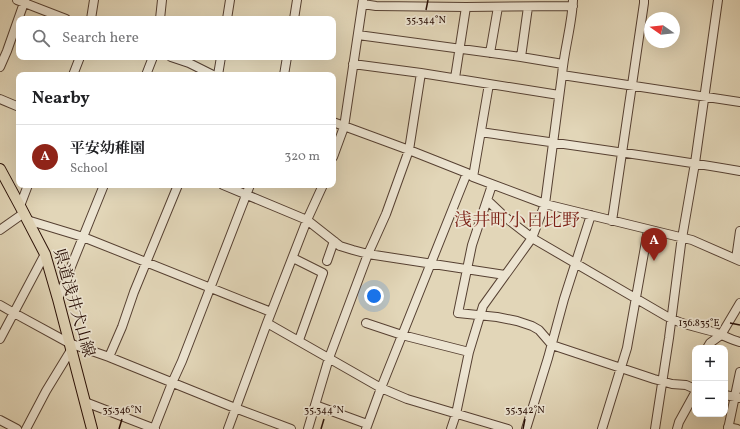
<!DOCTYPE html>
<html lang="en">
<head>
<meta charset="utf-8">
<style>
	body { margin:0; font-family:Vollkorn,"Noto Serif JP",serif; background:#f2f2f2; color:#202124 }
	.controls { position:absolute; right:12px; bottom:12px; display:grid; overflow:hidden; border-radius:8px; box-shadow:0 4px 16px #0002 }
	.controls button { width:36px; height:36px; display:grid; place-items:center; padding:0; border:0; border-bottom:1px solid #e0e0e0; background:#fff; color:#202124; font:20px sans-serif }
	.compass { position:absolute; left:644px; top:12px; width:36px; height:36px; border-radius:50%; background:#fff; box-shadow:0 4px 16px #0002; rotate:284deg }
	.you { position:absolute; left:374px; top:296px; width:14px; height:14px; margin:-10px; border:3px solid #fff; border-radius:50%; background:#1a73e8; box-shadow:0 0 0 6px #1a73e833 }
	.badge { display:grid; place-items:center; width:26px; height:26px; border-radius:50%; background:#8f2418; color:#fff; font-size:13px; font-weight:700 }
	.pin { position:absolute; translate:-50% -33px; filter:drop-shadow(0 1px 2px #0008) }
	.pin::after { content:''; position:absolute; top:21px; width:14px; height:12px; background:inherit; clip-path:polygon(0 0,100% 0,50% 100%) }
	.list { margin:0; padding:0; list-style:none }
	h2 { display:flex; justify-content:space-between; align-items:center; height:52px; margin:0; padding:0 16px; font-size:17px }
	h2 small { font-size:13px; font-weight:400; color:#757577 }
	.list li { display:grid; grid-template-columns:26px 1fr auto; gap:12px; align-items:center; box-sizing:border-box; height:64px; padding:0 16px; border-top:1px solid #e0e0e0 }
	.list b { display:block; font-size:15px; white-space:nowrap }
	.list p { margin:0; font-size:13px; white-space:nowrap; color:#757577 }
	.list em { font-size:13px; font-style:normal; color:#757577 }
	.icon { flex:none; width:22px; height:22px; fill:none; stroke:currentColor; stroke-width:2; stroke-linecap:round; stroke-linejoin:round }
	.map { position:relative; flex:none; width:740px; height:429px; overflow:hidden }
	.search { position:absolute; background:#fff; box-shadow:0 4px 16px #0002; left:16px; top:16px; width:320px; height:44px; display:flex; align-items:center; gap:10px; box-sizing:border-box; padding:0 14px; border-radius:8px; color:#757577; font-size:15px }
	.panel { position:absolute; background:#fff; box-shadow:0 4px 16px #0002; left:16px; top:72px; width:320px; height:116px; border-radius:8px }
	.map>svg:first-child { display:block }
</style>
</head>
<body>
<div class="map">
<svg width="740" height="429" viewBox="0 0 740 429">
	<rect width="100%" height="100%" fill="#e2d6b8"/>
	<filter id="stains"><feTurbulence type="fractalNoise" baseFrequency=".005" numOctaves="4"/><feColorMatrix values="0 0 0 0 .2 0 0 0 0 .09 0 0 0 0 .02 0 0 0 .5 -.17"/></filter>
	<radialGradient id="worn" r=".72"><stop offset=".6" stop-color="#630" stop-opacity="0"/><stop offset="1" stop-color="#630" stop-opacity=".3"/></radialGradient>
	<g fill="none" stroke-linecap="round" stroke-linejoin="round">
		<defs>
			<path id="minor" d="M17,0l49,19
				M363,4l13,2 90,1 107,-1
				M91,19l3,-19
				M160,19l2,-19
				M227,19l3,-19
				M294,19l3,-19
				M358,35l163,22 42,7
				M490,53l8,-46
				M171,57l18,6 24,12
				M521,57l7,-50
				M353,64l68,9 138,22
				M0,67l7,-16 18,-51
				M73,75l7,-18
				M146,75l7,-18
				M218,75l3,-18
				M284,75l3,-18
				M562,75l178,27
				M455,78l11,-71
				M0,99l19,8
				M333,122l76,28 58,23 6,4 72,27 147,36 48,21
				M481,132c86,13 173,24 259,39
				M333,157l11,-30 19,-127
				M473,177l16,-93
				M223,185l84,35 33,26 13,4 15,4 137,21
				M492,185l-20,60 -14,68 39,4 20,4 15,5 7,4 13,15 102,34 18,5 14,1 9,4
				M487,200l18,17 27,21 134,78c15,9 32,11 48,16 9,3 17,8 26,10
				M20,206l8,-21
				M27,220l56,17 188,75
				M612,221l32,-218v-3
				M0,230l24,-17
				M293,258l30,15 -24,67
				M736,259l4,-28
				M327,261l7,-20
				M58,299l46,-114
				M0,305l14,8 55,30 40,14 126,51 56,21
				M267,323l114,65 26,11 101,30
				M366,323l36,12 67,17
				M0,339l45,-85
				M707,348l3,-5 11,-8 19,-32
				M109,357l13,-30 12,-35 44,-107
				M725,395l15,3
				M85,402l70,27
				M315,405l52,19
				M0,420l17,9
				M728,427l9,2
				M26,429l20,-38 25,-41
				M154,429l18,-46 10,-22 68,-176
				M228,429l39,-106 40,-103 16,-35
				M308,429l21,-71 39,-104 18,-40 23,-64 12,-77
				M366,429l15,-41 86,-215
				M451,429l5,-15 13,-62 14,-46 49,-68 13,-34 17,-129c2,-25 10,-50 11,-75
				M526,429l22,-71 16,-59 27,-84
				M602,429l25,-81 21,-118
				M655,429l14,-91 12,-94 14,-81 23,-163
				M677,429l2,-7 16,-29
				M728,429l12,-57"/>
			<path id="major" d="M0,169l20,37 25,48 13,45 34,130"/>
		</defs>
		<use href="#minor" stroke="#564032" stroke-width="10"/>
		<use href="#major" stroke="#280e05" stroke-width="12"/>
		<use href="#minor" stroke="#ece4d1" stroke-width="8"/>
		<use href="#major" stroke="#e2d6b8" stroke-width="10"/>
	</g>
	<path fill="none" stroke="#280e05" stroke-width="1.5" d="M426,10l2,-10M730,323l10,2M119,429l3,-10M321,429l3,-10M523,429l2,-10"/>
	<g text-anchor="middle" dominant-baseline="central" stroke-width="3.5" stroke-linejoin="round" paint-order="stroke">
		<g font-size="16" fill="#280e05" stroke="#ece4d1">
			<text transform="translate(73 303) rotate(74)">県道浅井犬山線</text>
		</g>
		<g font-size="18" fill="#7a1f14" stroke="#ece4d1">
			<text x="517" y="221">浅井町小日比野</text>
		</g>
	</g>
	<g font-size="10" text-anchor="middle" fill="#280e05" stroke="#ece4d1" stroke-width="3.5" stroke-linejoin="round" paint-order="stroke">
		<text x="426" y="23">35.344°N</text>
		<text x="699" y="326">136.835°E</text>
		<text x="122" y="413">35.346°N</text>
		<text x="324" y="413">35.344°N</text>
		<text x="525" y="413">35.342°N</text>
	</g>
	<rect width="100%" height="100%" filter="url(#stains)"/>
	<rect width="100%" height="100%" fill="url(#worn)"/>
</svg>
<div class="controls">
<button>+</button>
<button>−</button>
</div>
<svg class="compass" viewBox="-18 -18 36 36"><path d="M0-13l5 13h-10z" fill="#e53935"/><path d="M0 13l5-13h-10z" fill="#757577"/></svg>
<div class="you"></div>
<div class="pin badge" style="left:654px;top:261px">A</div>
<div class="search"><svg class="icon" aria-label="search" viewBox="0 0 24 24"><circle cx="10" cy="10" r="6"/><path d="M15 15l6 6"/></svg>Search here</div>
<section class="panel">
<h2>Nearby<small></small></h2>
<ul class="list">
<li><span class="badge">A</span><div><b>平安幼稚園</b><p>School</p></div><em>320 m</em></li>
</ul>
</section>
</div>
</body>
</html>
